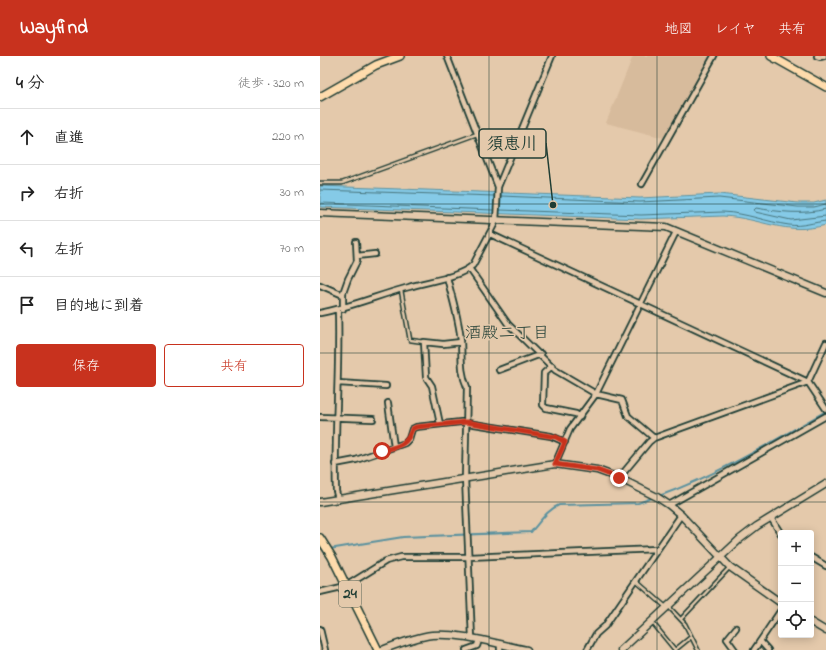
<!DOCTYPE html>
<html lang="ja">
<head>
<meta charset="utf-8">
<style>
	body { margin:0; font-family:"Indie Flower","Klee One",sans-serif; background:#f2f2f2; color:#222 }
	.controls { position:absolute; right:12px; bottom:12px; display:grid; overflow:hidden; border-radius:4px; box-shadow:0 2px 10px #0003 }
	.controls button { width:36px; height:36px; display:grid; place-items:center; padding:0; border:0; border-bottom:1px solid #e0e0e0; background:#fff; color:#222; font:20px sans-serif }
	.stop { position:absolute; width:12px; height:12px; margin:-9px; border:3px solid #c8321e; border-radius:50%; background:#fff }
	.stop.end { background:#c8321e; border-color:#fff; box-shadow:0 1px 4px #0008 }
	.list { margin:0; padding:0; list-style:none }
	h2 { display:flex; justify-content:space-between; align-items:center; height:52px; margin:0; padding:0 16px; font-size:17px }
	h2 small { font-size:13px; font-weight:400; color:#767676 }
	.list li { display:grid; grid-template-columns:26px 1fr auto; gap:12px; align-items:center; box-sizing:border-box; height:56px; padding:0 16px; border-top:1px solid #e0e0e0 }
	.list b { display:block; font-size:15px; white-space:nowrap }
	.list em { font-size:13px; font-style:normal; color:#767676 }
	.actions { display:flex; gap:8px; padding:12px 16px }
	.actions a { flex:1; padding:9px 0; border:1px solid #c8321e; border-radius:4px; text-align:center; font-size:14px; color:#c8321e }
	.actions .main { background:#c8321e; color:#fff }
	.icon { flex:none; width:22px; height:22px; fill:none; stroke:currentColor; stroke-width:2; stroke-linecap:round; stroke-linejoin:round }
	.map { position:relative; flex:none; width:506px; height:594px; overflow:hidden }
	header { display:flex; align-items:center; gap:24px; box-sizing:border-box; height:56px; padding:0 20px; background:#c8321e; color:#fff }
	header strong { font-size:19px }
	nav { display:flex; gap:22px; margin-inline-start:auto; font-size:14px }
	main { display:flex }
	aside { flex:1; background:#fff }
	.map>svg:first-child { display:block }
</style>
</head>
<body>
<header>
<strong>Wayfind</strong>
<nav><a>地図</a><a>レイヤ</a><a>共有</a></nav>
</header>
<main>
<aside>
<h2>4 分<small>徒歩 · 320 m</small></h2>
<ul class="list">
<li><svg class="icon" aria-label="ahead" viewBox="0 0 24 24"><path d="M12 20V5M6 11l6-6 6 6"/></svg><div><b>直進</b></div><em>220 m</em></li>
<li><svg class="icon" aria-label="right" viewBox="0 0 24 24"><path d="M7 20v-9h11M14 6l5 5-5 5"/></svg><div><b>右折</b></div><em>30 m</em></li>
<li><svg class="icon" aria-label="left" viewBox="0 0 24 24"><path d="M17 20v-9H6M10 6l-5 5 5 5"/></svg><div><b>左折</b></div><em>70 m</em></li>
<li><svg class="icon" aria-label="arrive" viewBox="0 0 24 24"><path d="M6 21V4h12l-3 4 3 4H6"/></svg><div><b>目的地に到着</b></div></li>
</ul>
<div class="actions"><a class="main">保存</a><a>共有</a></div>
</aside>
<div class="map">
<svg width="506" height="594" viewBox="0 0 506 594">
	<rect width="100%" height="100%" fill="#e4c9ab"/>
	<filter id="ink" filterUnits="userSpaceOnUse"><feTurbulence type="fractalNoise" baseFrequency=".025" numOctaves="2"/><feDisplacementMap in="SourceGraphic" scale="8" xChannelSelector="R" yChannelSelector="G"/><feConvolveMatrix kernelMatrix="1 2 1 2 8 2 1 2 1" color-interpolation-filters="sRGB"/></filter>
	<g filter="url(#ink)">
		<path fill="#d7bb9c" d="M313,0h77l-46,82 -58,-15z"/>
		<path fill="#85cae7" stroke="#5c929f" d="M0,130l320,12 79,-4 79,9h16l12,-3v25c-41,11 -64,-7 -103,-9l-82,3 -321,-12z"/>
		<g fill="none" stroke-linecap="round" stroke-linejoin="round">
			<path stroke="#48757c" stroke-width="1" d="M0,134l174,6
				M181,140l139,6 79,-4 79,9h16l12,-3
				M0,147l173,7
				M506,153c-23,6 -47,3 -70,-1l-2,2 1,2 36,8 35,-4
				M180,154l141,5 82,-3c23,1 44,10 66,13 13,2 25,-3 37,-4"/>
			<path stroke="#5c929f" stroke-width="2" d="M339,440c59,-21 113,-54 167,-85
				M9,493l74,-12 128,-5c9,-10 16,-22 28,-27l79,-2 17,-6"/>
			<defs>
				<path id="service" d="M0,127h22l135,-49
					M81,234l9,50 14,2
					M316,525l31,27
					M349,551l16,17 13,26
					M361,563l48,-51
					M332,566l23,28 16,-13"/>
				<path id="minor" d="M127,0l51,131
					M497,0l3,1 4,-1
					M322,128l72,-128
					M170,178l318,148 18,27
					M37,200l18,-2
					M149,212l39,56 47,46 41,24 26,6 6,16 26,22
					M127,221c5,21 12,42 14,64 1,16 -1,31 6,46l-2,91 7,160
					M0,229l23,10
					M23,253v-16l5,-14 9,-18 -1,-19
					M0,257c31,-6 59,-18 89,-26 18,-6 50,-9 64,-22l23,-44 2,-34 54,-131
					M232,310l-8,7 -1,32 3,3 30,6 4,3
					M179,314l42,-16
					M18,327l48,3
					M68,347l6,44
					M0,361l53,2
					M120,368l-8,-38 -6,-9 -2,-35 19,2 18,-2
					M15,408l21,-4 49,-17 4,-4 3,-10 4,-2 45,-5 90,14 14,6
					M235,408l15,-35 26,-35 80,-162
					M299,422l30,-36 5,-4 154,-56 18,-39
					M18,443l-2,-8c-2,-60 4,-120 2,-181
					M349,449l157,-89
					M451,462l10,16
					M491,501l15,9
					M0,536l26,-6 40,-25 15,-4h68l188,-8
					M0,573l5,21
					M440,585l8,9
					M180,588v6
					M146,594l11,-4 2,-6
					M267,594l9,-16 9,-8 76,-111
					M415,594l-8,-11 9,-11
					M434,594l27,-40"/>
				<path id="tertiary" d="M0,157l346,14 160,66
					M0,446l235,-38 42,6 22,8 38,19 12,8 12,10 49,52 51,36
					M491,566l15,9
					M62,594c16,-6 33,-13 50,-15 32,-2 64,9 95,15
					M301,594l119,-111 17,-13 69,-42"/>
				<path id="primary" d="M451,0l55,31
					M0,41l56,-32 24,-9
					M0,482l12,19 46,93"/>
			</defs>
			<use href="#service" stroke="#1f3d34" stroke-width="5.5"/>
			<use href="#minor" stroke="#1f3d34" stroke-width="8"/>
			<use href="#tertiary" stroke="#1f3d34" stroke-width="9"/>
			<use href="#primary" stroke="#1f3d34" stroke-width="10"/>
			<use href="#service" stroke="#e4c9ab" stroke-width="2.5"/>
			<use href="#minor" stroke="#e4c9ab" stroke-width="4.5"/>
			<use href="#tertiary" stroke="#e4c9ab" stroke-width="6"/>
			<use href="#primary" stroke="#fedbac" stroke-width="7"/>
		</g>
	</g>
	<g fill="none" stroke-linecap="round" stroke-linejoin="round" filter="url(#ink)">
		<path stroke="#c8321e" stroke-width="5" d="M62,395c16,-5 25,-5 30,-22l4,-2 50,-5 90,15 9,5 -10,22 42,6 22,8"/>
	</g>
	<path fill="none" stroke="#1f3d34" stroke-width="1" stroke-opacity="0.55" d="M169,0v594M337,0v594M0,148h506M0,297h506M0,446h506"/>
	<g text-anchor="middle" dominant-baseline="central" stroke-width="3" stroke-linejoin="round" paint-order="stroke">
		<rect fill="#e4c9ab" stroke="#5a6758" stroke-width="1" x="19" y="525" width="22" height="26" rx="3"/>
		<g font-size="15" font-weight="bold" fill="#1f3d34">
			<text x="30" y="538">24</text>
		</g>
		<g font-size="17" fill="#1f3d34" stroke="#e4c9ab">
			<text x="187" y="277">酒殿二丁目</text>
		</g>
	</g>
	<path fill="none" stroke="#1f3d34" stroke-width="1.5" d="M233 149L226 87"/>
	<circle fill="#1f3d34" stroke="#e4c9ab" stroke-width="1.5" cx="233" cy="149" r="4"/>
	<rect fill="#e4c9ab" stroke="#1f3d34" stroke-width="1.5" x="159" y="73" width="67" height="29" rx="4"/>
	<g font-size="17" text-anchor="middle" font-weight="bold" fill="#1f3d34">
		<text x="192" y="93">須恵川</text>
	</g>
</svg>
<div class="controls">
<button>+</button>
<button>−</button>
<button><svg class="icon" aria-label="locate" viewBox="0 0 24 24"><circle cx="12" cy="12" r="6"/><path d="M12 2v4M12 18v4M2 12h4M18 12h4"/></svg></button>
</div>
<div class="stop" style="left:62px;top:395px"></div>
<div class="stop end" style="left:299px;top:422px"></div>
</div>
</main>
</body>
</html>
